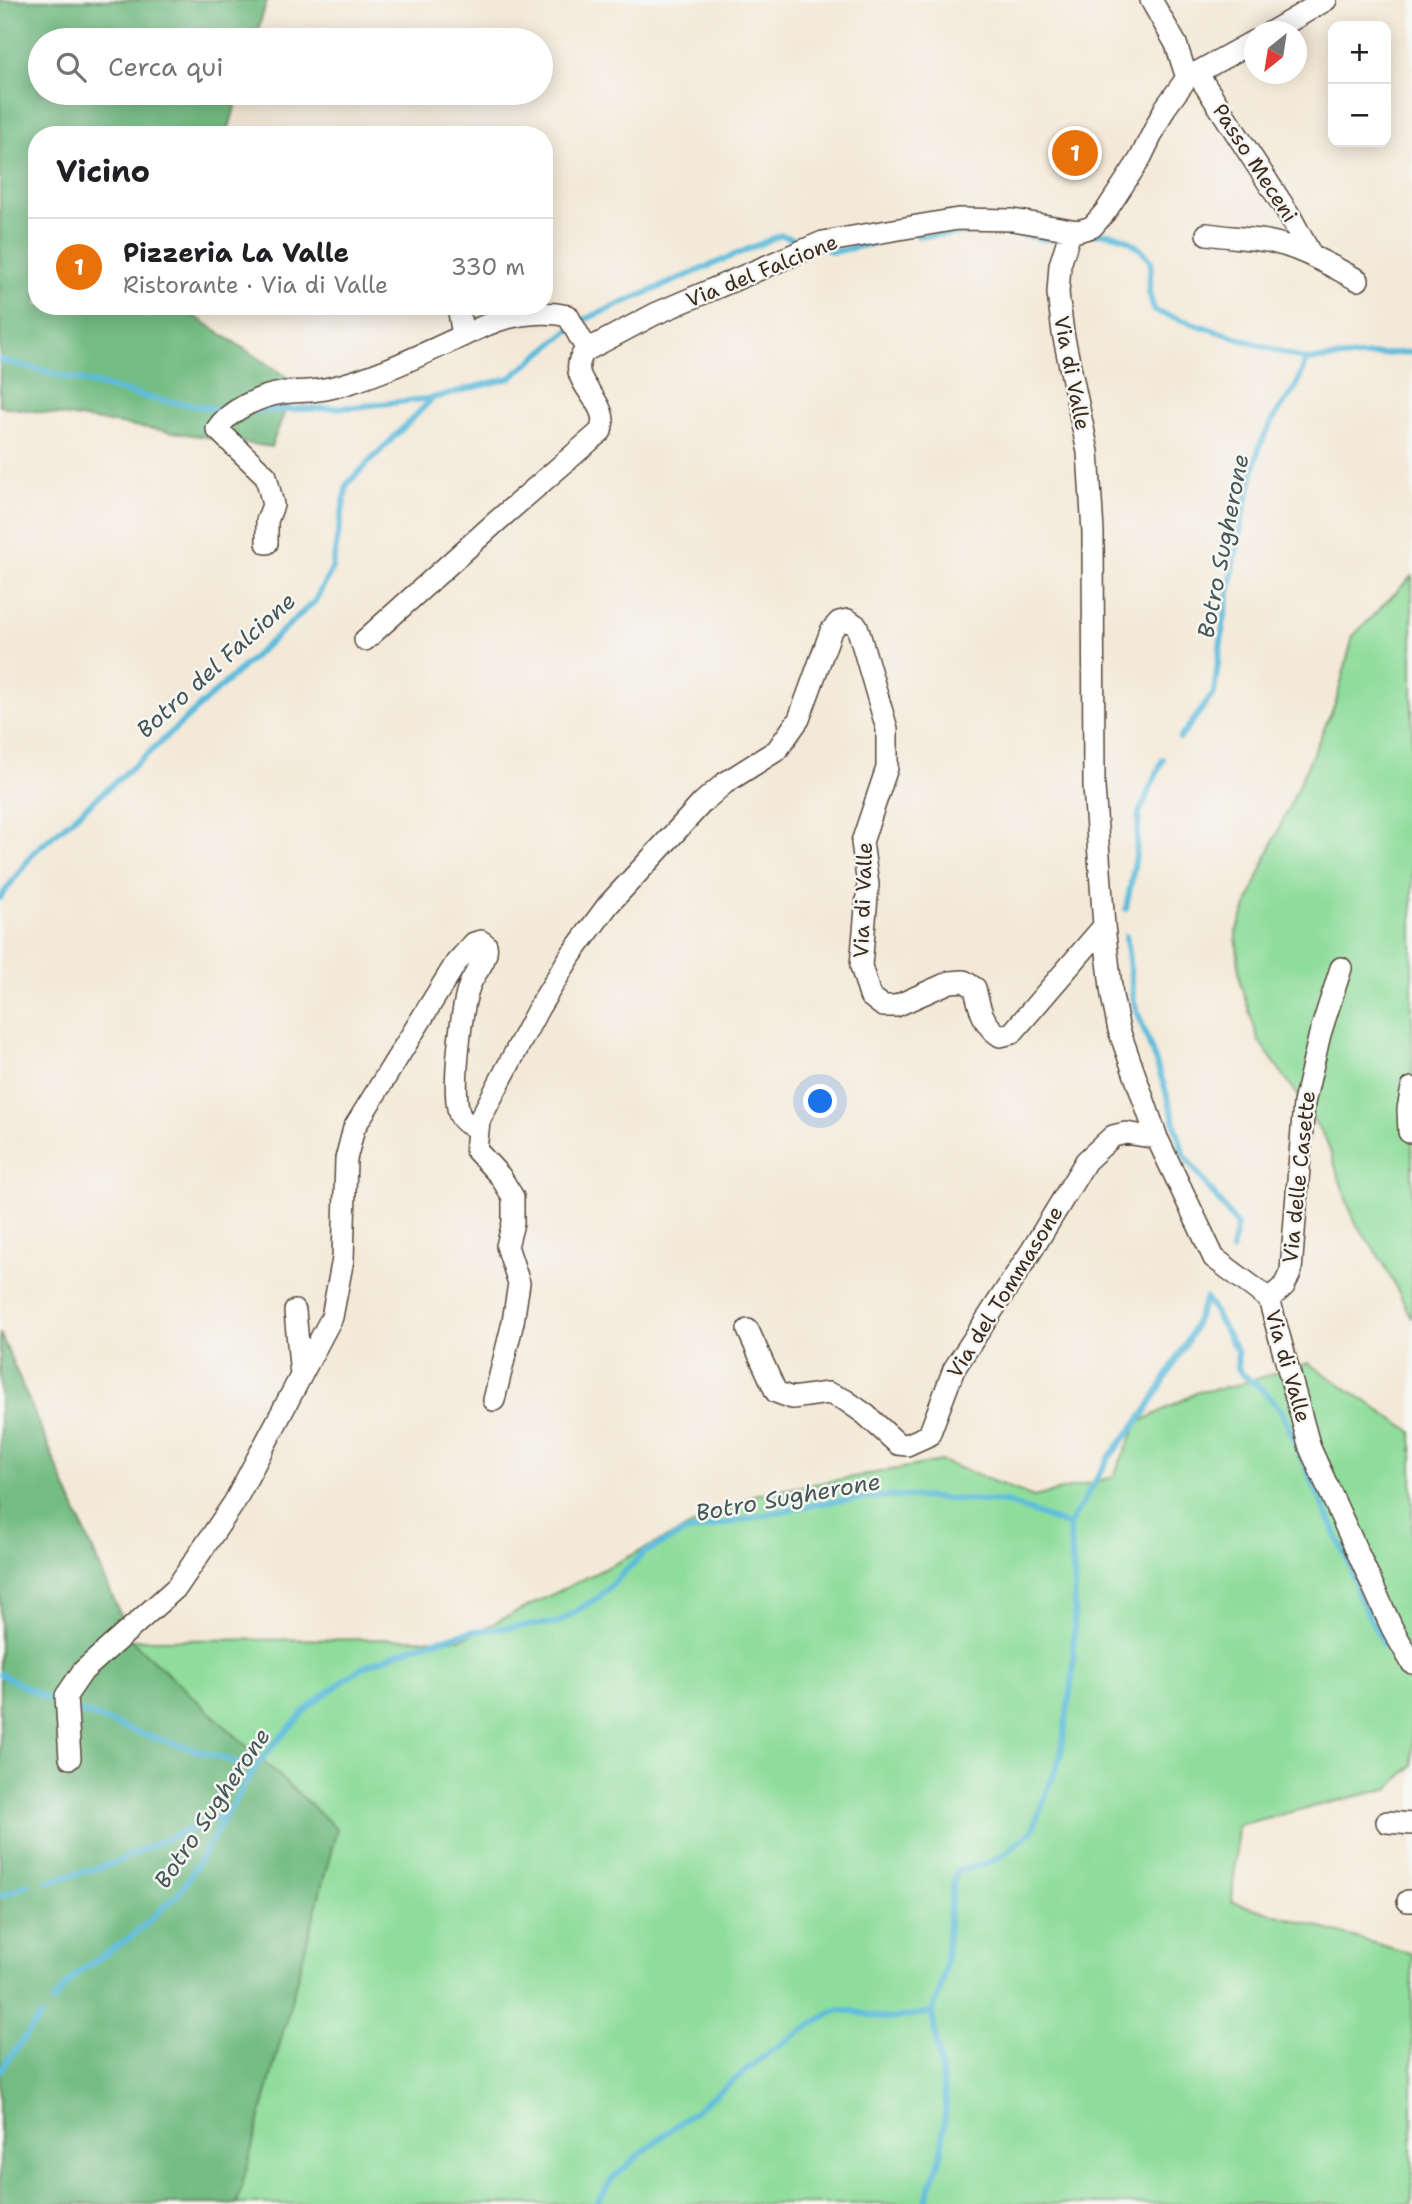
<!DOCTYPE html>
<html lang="it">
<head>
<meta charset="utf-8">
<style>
	body { margin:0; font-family:"Shantell Sans",sans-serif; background:#f6f6f6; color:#202124 }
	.controls { position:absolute; right:21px; top:21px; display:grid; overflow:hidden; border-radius:14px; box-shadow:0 4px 18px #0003 }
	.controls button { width:63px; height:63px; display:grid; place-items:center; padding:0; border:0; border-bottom:2px solid #e0e0e0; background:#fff; color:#202124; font:35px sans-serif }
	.compass { position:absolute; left:1244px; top:21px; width:63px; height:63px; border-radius:50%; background:#fff; box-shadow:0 4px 18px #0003; rotate:210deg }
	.you { position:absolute; left:821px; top:1102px; width:24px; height:24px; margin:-18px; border:5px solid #fff; border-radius:50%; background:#1a73e8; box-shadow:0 0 0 10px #1a73e833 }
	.badge { display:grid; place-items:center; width:46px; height:46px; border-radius:50%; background:#c8321e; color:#fff; font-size:23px; font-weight:700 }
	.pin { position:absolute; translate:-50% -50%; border:4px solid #fff; box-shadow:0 2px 7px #0006 }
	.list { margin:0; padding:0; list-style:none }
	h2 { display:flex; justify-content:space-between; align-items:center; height:91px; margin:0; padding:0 28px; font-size:30px }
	h2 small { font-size:23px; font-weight:400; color:#757577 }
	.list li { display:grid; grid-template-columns:46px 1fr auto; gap:21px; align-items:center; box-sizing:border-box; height:98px; padding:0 28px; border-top:2px solid #e0e0e0 }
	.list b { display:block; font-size:26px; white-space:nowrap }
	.list p { margin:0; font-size:23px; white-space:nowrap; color:#757577 }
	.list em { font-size:23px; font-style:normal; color:#757577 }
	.icon { flex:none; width:38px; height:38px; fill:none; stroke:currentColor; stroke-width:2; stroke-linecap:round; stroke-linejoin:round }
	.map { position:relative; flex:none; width:1412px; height:2204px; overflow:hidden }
	.search { position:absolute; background:#fff; box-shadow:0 4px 18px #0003; left:28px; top:28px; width:525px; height:77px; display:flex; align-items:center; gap:18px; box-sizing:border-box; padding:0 24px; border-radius:38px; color:#757577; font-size:26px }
	.panel { position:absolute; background:#fff; box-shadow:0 4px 18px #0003; left:28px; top:126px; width:525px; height:189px; border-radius:28px }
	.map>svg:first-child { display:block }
</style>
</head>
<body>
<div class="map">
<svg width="1412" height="2204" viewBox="0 0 1412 2204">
	<rect width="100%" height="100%" fill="#f6f6f2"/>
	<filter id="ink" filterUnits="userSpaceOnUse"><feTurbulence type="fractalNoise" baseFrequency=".0143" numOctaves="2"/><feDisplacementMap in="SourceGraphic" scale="14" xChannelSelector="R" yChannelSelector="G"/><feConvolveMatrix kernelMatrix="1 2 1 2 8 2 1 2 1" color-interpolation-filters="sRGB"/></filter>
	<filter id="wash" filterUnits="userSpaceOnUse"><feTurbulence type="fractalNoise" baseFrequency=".00686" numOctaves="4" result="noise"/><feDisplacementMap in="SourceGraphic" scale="28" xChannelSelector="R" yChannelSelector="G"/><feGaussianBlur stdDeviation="1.57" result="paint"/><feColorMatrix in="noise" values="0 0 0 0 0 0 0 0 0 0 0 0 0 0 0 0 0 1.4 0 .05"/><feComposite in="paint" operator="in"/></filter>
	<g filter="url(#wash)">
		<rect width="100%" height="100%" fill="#f4e9d8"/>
		<path fill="#8fdd9b" stroke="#65845c" stroke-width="2" d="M1412,576v743l-28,-55 -31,-45 -26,-77 -25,-41 -43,-60 -19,-58 -4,-51 30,-74 70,-156 17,-66z
			M1308,1363l104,69v333l-22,23 -152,37 -6,77 180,52v250h-1175l-106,-564 331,-1 292,-144 187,-34 93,36 79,-20 25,-54 60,-31 33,-5z"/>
		<path fill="#73bc83" stroke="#577350" stroke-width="2" d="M0,0h267l-12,40h-215v53h199l-12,42h-190v171h142l117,77 -25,64 -271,-41z
			M0,1333l131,307 206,189 -100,375h-237z"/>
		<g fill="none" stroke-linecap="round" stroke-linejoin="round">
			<path stroke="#5dbcdb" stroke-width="6" d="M1095,234c24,-3 43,9 56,28l-2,30 5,19 152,49 106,-8
				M918,236l83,-5 44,8 18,-2
				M825,249l8,3 43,-9
				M0,360l154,39 74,12
				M252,411l103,-4 78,-9 77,-20 71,-57 200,-86 24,8
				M1180,738l34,-45 9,-67 19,-106 17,-73 16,-31 22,-31 9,-25
				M0,898l34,-46 108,-93 173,-158 17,-32 15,-85 85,-85
				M1126,909l10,-53 3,-43 24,-54
				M1126,936l8,66 30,83 20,70 53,70 -5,25
				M1206,1298l31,53 1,17 4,6 21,16 18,20 69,156 8,28 25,50
				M1069,1526l41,-70 35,-43 45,-77 16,-38
				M0,1674l50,26
				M70,1710l26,7 43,16 116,35
				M47,1882l65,-18 59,-27 54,-21
				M0,1896l28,-11
				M53,2002l23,-28 59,-40 46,-43 74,-123 19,-24 38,-40 49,-36 55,-22 58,-15 83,-8 42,-26 45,-44 39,-20 109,-24 42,-8 63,-5 110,6 62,24
				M0,2070l41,-54
				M596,2204l17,-26 32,-28 126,-99 62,-40 12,-1 44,9 43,-7
				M924,2204l17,-48 5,-53 -14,-91c22,-44 11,-95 25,-141l27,-7 19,-9 29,-24 29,-76 12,-84 2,-85 -6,-60"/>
		</g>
	</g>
	<g filter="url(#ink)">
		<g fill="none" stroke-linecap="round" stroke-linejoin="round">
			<defs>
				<path id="street" d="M1151,0l25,44 11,34
					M1271,32l55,-32
					M1197,73l93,143 21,39
					M1071,230l-11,35 -2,28 5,40 25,119 5,80 1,255 10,139 8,70 7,34 38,108 57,120 55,41 41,149 82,180 20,35
					M1207,234c20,3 40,4 60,7 33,6 62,24 91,39
					M458,306l5,30
					M267,543v-22l6,-16 -7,-29 -49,-47c12,-19 43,-33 65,-36 15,-2 32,-1 48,-5 39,-9 78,-27 115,-44 18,-8 36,-18 55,-24 21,-6 46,-9 68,-4l19,34
					M365,640l131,-118 105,-91c0,0 2,-11 2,-11 -2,-25 -39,-43 -18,-69l70,-37 168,-72 135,-23 55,1 65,11 14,-4 14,-16 34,-52 25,-51 22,-30 67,-37
					M479,1121l-3,29 24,26 13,21v26l-6,23 12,37 -6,39 -19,78
					M1409,1132l-1,-23 4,-21
					M1269,1299l15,-13 7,-15 13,-168 16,-69 21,-66
					M295,1311l6,65
					M748,1330l28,62 16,6 36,-5 17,7 20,14 33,30 9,1 22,-10 25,-66 78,-119 54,-89 27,-25 13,-3 31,5
					M70,1758l-4,-62 17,-25 94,-84 57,-84 98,-186 11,-58 3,-100 8,-31 102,-165 18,-20 7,-2 5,4c3,14 -11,27 -16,39 -9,23 -17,100 -12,124 1,9 5,13 12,17l9,-4 59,-112 33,-54 37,-50 95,-103 22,-19 52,-33 22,-31 32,-88 8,-9 9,-2 9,6 30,103v39l-25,74 6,43 -7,81 9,30 13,10h13l54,-24 14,-1 11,7c4,19 8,37 25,48l12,-3 92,-107
					M1387,1822l25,2
					M1408,1901h4"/>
			</defs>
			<use href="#street" stroke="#57473a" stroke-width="24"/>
			<use href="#street" stroke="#fff" stroke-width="21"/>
		</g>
	</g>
	<g text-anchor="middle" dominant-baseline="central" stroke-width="5" stroke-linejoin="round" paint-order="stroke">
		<g font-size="21" fill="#3b2a1e" stroke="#f6f6f2">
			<text transform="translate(1255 163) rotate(57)">Passo Meceni</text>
			<text transform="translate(762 271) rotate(-22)">Via del Falcione</text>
			<text transform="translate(1072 373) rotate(79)">Via di Valle</text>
			<text transform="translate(863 900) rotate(-88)">Via di Valle</text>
			<text transform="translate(1299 1177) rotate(-84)">Via delle Casette</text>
			<text transform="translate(1005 1292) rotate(-58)">Via del Tommasone</text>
			<text transform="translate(1288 1366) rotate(74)">Via di Valle</text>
		</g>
		<g font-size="23" font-style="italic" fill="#455657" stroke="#f6f6f2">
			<text transform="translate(1223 546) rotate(-79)">Botro Sugherone</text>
			<text transform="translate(216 665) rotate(-42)">Botro del Falcione</text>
			<text transform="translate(788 1497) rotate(-10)">Botro Sugherone</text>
			<text transform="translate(212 1808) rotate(-56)">Botro Sugherone</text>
		</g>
	</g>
</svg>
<div class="controls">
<button>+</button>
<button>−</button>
</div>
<svg class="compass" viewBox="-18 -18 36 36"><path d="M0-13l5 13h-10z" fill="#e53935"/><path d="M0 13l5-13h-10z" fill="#757577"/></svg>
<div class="you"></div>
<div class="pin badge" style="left:1075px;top:153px;background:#e8710a">1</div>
<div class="search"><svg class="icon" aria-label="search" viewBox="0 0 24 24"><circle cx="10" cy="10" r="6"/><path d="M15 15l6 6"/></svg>Cerca qui</div>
<section class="panel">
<h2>Vicino<small></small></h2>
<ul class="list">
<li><span class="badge" style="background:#e8710a">1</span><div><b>Pizzeria La Valle</b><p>Ristorante · Via di Valle</p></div><em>330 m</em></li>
</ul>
</section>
</div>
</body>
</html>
